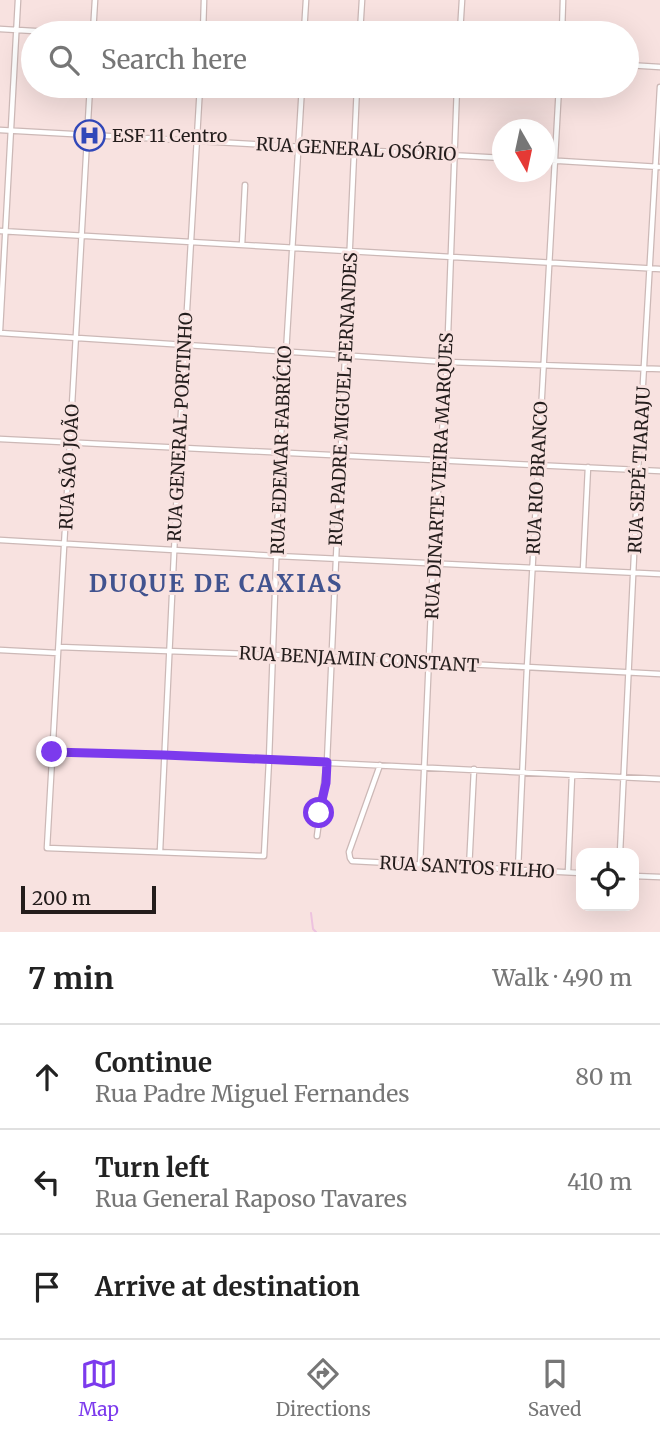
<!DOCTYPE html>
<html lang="en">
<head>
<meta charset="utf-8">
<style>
	body { margin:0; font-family:Merriweather,serif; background:#f6f6f6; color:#222 }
	.controls { position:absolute; right:21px; bottom:21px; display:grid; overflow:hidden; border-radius:14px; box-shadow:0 7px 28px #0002 }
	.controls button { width:63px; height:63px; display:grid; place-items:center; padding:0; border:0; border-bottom:2px solid #e0e0e0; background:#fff; color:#222; font:35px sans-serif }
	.compass { position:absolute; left:492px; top:119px; width:63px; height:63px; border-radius:50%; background:#fff; box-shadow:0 7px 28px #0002; rotate:171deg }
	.scale { position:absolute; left:21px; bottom:18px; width:135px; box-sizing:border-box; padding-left:7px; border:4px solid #241d1c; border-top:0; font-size:19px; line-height:24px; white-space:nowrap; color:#241d1c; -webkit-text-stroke:5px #f8e2e0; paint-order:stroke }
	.stop { position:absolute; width:21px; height:21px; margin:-16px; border:5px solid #7c3aed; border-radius:50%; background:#fff }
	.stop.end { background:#7c3aed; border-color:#fff; box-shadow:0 2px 7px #0008 }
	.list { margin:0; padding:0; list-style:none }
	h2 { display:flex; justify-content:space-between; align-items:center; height:91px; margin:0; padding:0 28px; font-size:30px }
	h2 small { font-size:23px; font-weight:400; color:#767676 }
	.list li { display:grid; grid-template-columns:46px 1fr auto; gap:21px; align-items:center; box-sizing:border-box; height:105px; padding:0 28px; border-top:2px solid #e0e0e0 }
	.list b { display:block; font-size:26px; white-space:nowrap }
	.list p { margin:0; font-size:23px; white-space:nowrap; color:#767676 }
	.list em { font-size:23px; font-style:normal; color:#767676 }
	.icon { flex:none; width:38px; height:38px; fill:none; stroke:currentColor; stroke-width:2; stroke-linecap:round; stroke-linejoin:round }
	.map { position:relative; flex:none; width:660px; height:932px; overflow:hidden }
	.search { position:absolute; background:#fff; box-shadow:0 7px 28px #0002; left:21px; right:21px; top:21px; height:77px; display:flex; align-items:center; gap:18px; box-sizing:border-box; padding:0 24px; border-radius:38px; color:#767676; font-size:26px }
	.sheet { height:406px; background:#fff }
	nav { display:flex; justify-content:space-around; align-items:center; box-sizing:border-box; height:98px; border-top:2px solid #e0e0e0; background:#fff; font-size:19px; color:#767676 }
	nav a { display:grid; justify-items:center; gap:4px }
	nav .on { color:#7c3aed }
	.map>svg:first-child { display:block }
</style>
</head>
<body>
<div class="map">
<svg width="660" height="932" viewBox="0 0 660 932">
	<rect width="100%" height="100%" fill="#f8e2e0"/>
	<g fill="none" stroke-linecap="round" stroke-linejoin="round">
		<path stroke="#edc2df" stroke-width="2" d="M311,913l2,16 3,3"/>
		<defs>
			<path id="minor" d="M0,29l69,4
				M93,33l2,-33
				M203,33l1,-33
				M304,33l2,-33
				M360,33l2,-33
				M460,33l2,-33
				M562,33l1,-33
				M627,65l33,2
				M90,86l-43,762 217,8 5,-96 11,-307 22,-367
				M0,130l503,28
				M544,160l116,7
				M0,231l660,38
				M242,245l3,-60
				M0,330l18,-330
				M0,333l447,29 213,7
				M0,439l660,32
				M0,540l277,16 383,18
				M583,570l5,-103
				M59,647l273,10 328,17
				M0,650l58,3
				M52,752l112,3 496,24
				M380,765l-31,87 1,6 2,3 229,12
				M317,836l10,-74 30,-676
				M160,851l19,-404 21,-361
				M620,853l18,-383 22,-383
				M420,866l13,-303 14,-201 10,-276
				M469,869l5,-100
				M518,870l9,-203 32,-581
				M568,872l4,-97
				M634,876l26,1"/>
		</defs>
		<use href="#minor" stroke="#ccb8b6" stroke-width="7"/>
		<use href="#minor" stroke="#fff" stroke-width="4.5"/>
	</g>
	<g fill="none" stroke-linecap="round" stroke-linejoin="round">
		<path stroke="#7c3aed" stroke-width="9" d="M52,752l112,3 163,7 -1,21 -7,30"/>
	</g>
	<defs>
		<symbol id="hospital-ring" viewBox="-11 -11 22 22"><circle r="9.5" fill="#f8e2e0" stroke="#3148b9" stroke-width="1.5"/><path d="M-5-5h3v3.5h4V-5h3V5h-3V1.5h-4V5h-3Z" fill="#3148b9"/></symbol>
	</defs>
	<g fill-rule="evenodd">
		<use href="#hospital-ring" x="72" y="118" width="35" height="35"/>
	</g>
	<g text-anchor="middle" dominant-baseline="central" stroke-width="6" stroke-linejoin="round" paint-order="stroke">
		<g font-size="18" fill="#241d1c" stroke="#f8e2e0" text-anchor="start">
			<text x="112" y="135">ESF 11 Centro</text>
		</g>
		<g font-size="18" fill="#241d1c" stroke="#f8e2e0">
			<text transform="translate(356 149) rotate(3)">RUA GENERAL OSÓRIO</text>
			<text transform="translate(343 399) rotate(-87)">RUA PADRE MIGUEL FERNANDES</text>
			<text transform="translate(180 427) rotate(-87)">RUA GENERAL PORTINHO</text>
			<text transform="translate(281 450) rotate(-88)">RUA EDEMAR FABRÍCIO</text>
			<text transform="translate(69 467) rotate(-87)">RUA SÃO JOÃO</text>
			<text transform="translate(639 470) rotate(-87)">RUA SEPÉ TIARAJU</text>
			<text transform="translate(439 476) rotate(-87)">RUA DINARTE VIEIRA MARQUES</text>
			<text transform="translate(537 478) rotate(-87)">RUA RIO BRANCO</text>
			<text transform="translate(359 659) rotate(3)">RUA BENJAMIN CONSTANT</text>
			<text transform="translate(467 867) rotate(3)">RUA SANTOS FILHO</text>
		</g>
		<g font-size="24" font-weight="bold" letter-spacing="2" fill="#41538f" stroke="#f8e2e0">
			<text x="216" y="583">DUQUE DE CAXIAS</text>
		</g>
	</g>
</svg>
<div class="controls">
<button><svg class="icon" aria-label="locate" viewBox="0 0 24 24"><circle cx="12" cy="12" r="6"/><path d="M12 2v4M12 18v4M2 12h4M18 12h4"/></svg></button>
</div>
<svg class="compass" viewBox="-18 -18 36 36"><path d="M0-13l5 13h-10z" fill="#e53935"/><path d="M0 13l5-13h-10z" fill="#767676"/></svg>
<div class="scale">200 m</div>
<div class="stop" style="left:319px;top:813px"></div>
<div class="stop end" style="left:52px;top:752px"></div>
<div class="search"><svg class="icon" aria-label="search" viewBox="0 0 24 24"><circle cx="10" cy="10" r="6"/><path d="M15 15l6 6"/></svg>Search here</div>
</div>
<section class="sheet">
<h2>7 min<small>Walk · 490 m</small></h2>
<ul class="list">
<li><svg class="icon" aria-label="ahead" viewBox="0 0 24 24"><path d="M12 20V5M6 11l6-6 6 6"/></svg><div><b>Continue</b><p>Rua Padre Miguel Fernandes</p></div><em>80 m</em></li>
<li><svg class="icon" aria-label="left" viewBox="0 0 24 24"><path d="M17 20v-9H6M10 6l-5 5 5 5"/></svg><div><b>Turn left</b><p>Rua General Raposo Tavares</p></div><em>410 m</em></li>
<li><svg class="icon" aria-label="arrive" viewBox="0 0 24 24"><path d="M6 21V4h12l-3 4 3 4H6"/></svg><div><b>Arrive at destination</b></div></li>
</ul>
</section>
<nav>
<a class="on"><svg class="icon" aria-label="map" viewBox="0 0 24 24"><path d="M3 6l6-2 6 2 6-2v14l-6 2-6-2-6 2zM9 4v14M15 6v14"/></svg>Map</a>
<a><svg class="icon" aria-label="directions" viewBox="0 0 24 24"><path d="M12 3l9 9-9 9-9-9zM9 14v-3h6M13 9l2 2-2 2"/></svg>Directions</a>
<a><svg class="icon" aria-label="saved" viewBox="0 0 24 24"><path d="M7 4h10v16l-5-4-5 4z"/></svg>Saved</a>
</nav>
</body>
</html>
